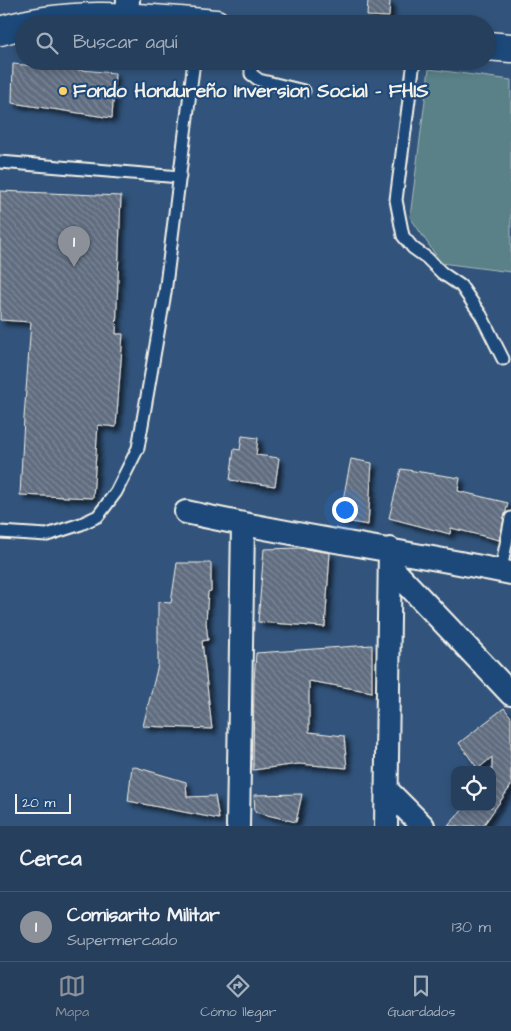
<!DOCTYPE html>
<html lang="es">
<head>
<meta charset="utf-8">
<style>
	body { margin:0; font-family:"Architects Daughter",sans-serif; background:#324a66; color:#f1f3f6 }
	.controls { position:absolute; right:15px; bottom:15px; display:grid; overflow:hidden; border-radius:10px; box-shadow:0 2px 8px #0003 }
	.controls button { width:45px; height:45px; display:grid; place-items:center; padding:0; border:0; border-bottom:1px solid #425872; background:#263f5d; color:#f1f3f6; font:25px sans-serif }
	.scale { position:absolute; left:15px; bottom:12px; width:56px; box-sizing:border-box; padding-left:5px; border:2px solid #f4f1e8; border-top:0; font-size:14px; line-height:18px; white-space:nowrap; color:#f4f1e8; -webkit-text-stroke:4px #1f4a7a; paint-order:stroke }
	.you { position:absolute; left:344px; top:509px; width:18px; height:18px; margin:-12px; border:4px solid #fff; border-radius:50%; background:#1a73e8; box-shadow:0 0 0 8px #1a73e833 }
	.badge { display:grid; place-items:center; width:32px; height:32px; border-radius:50%; background:#8c9099; color:#fff; font-size:16px; font-weight:700 }
	.pin { position:absolute; translate:-50% -41px; filter:drop-shadow(0 1px 2px #0008) }
	.pin::after { content:''; position:absolute; top:26px; width:18px; height:15px; background:inherit; clip-path:polygon(0 0,100% 0,50% 100%) }
	.list { margin:0; padding:0; list-style:none }
	h2 { display:flex; justify-content:space-between; align-items:center; height:65px; margin:0; padding:0 20px; font-size:21px }
	h2 small { font-size:16px; font-weight:400; color:#a4afbc }
	.list li { display:grid; grid-template-columns:32px 1fr auto; gap:15px; align-items:center; box-sizing:border-box; height:70px; padding:0 20px; border-top:1px solid #425872 }
	.list b { display:block; font-size:19px; white-space:nowrap }
	.list p { margin:0; font-size:16px; white-space:nowrap; color:#a4afbc }
	.list em { font-size:16px; font-style:normal; color:#a4afbc }
	.icon { flex:none; width:28px; height:28px; fill:none; stroke:currentColor; stroke-width:2; stroke-linecap:round; stroke-linejoin:round }
	.map { position:relative; flex:none; width:511px; height:826px; overflow:hidden }
	.search { position:absolute; background:#263f5d; box-shadow:0 2px 8px #0003; left:15px; right:15px; top:15px; height:55px; display:flex; align-items:center; gap:12px; box-sizing:border-box; padding:0 18px; border-radius:28px; color:#a4afbc; font-size:19px }
	.sheet { height:135px; background:#263f5d }
	nav { display:flex; justify-content:space-around; align-items:center; box-sizing:border-box; height:70px; border-top:1px solid #425872; background:#263f5d; font-size:14px; color:#a4afbc }
	nav a { display:grid; justify-items:center; gap:2px }
	nav .on { color:#8c9099 }
	.map>svg:first-child { display:block }
</style>
</head>
<body>
<div class="map">
<svg width="511" height="826" viewBox="0 0 511 826">
	<defs>
		<pattern id="building-back-hatch" width="6" height="6" patternUnits="userSpaceOnUse" patternTransform="scale(1.25)"><rect width="6" height="6" fill="#606d80"/><path d="M-1 5l2 2M0 0l6 6M5-1l2 2" fill="none" stroke="#7f8998"/></pattern>
		<filter id="shadow"><feDropShadow dx="4.5" dy="4.5" stdDeviation="2.5" flood-color="#0009"/></filter>
	</defs>
	<rect width="100%" height="100%" fill="#32547c"/>
	<filter id="ink" filterUnits="userSpaceOnUse"><feTurbulence type="fractalNoise" baseFrequency=".02" numOctaves="2"/><feDisplacementMap in="SourceGraphic" scale="10" xChannelSelector="R" yChannelSelector="G"/><feConvolveMatrix kernelMatrix="1 2 1 2 8 2 1 2 1" color-interpolation-filters="sRGB"/></filter>
	<g filter="url(#ink)">
		<path fill="#5a8187" stroke="#a7b9b8" d="M429,69l82,11v192l-70,-9 -31,-46z"/>
		<path fill="url(#building-back-hatch)" stroke="#f4f1e8" filter="url(#shadow)" d="M368,0h22l-1,17 -22,-1z
			M13,64l102,9 -3,45 -100,-15z
			M0,191l121,5 -5,138h7l-7,93 -18,-2 -5,73 -73,-3 4,-77 7,-96 -31,-2z
			M242,436l16,2 -2,17 23,3 -4,28 -45,-6 4,-31 6,1z
			M351,459l21,4 -4,62 -29,-5z
			M401,469l59,9 -2,13 50,12 -9,37 -48,-12 -1,6 -61,-16z
			M300,548l30,5 -5,74 -67,-5 6,-73z
			M177,563h34v28l-3,1 -2,30 2,18 -6,1 10,88 -69,-3 15,-61v-63l13,1z
			M372,645v47l-63,-11v51l35,4 3,32 -48,-4 -46,6 1,-89 2,-28z
			M504,708l7,9v69l-28,40h-35l17,-19h27v-50l-14,12 -19,-26z
			M132,766l54,16 1,15 28,-1 4,23 -91,-18z
			M302,794l-6,28 -41,-10 -1,-17z"/>
		<g fill="none" stroke-linecap="round" stroke-linejoin="round">
			<defs>
				<path id="lane" d="M251,61v13l8,6 45,11
					M414,61l-18,139 7,36 10,12 14,10 15,15 19,13 20,29 22,44
					M0,162l180,15
					M0,532l47,3 34,-11 17,-8 18,-24 22,-44 27,-155 29,-232
					M501,570l10,-52"/>
				<path id="street" d="M127,16l1,-16
					M186,512c107,24 217,39 325,61
					M391,567l120,127
					M387,790l36,36
					M238,826l5,-301
					M386,826l4,-277"/>
				<path id="secondary" d="M0,31c72,-22 142,-13 216,-7
					M487,46l24,2"/>
			</defs>
			<use href="#lane" stroke="#f4f1e8" stroke-width="15"/>
			<use href="#street" stroke="#f4f1e8" stroke-width="26"/>
			<use href="#secondary" stroke="#f4f1e8" stroke-width="31"/>
			<use href="#lane" stroke="#1f4a7a" stroke-width="11"/>
			<use href="#street" stroke="#1f4a7a" stroke-width="22"/>
			<use href="#secondary" stroke="#1f4a7a" stroke-width="28"/>
		</g>
	</g>
	<circle fill="#ffd166" stroke="#1f4a7a" stroke-width="2" cx="63" cy="91" r="5"/>
	<g text-anchor="middle" dominant-baseline="central" stroke-width="4.5" stroke-linejoin="round" paint-order="stroke">
		<g font-size="19" font-weight="bold" fill="#f4f1e8" stroke="#1f4a7a" text-anchor="start">
			<text x="73" y="91">Fondo Hondureño Inversion Social - FHIS</text>
		</g>
	</g>
</svg>
<div class="controls">
<button><svg class="icon" aria-label="locate" viewBox="0 0 24 24"><circle cx="12" cy="12" r="6"/><path d="M12 2v4M12 18v4M2 12h4M18 12h4"/></svg></button>
</div>
<div class="scale">20 m</div>
<div class="you"></div>
<div class="pin badge" style="left:74px;top:267px">1</div>
<div class="search"><svg class="icon" aria-label="search" viewBox="0 0 24 24"><circle cx="10" cy="10" r="6"/><path d="M15 15l6 6"/></svg>Buscar aquí</div>
</div>
<section class="sheet">
<h2>Cerca<small></small></h2>
<ul class="list">
<li><span class="badge">1</span><div><b>Comisarito Militar</b><p>Supermercado</p></div><em>130 m</em></li>
</ul>
</section>
<nav>
<a class="on"><svg class="icon" aria-label="map" viewBox="0 0 24 24"><path d="M3 6l6-2 6 2 6-2v14l-6 2-6-2-6 2zM9 4v14M15 6v14"/></svg>Mapa</a>
<a><svg class="icon" aria-label="directions" viewBox="0 0 24 24"><path d="M12 3l9 9-9 9-9-9zM9 14v-3h6M13 9l2 2-2 2"/></svg>Cómo llegar</a>
<a><svg class="icon" aria-label="saved" viewBox="0 0 24 24"><path d="M7 4h10v16l-5-4-5 4z"/></svg>Guardados</a>
</nav>
</body>
</html>
